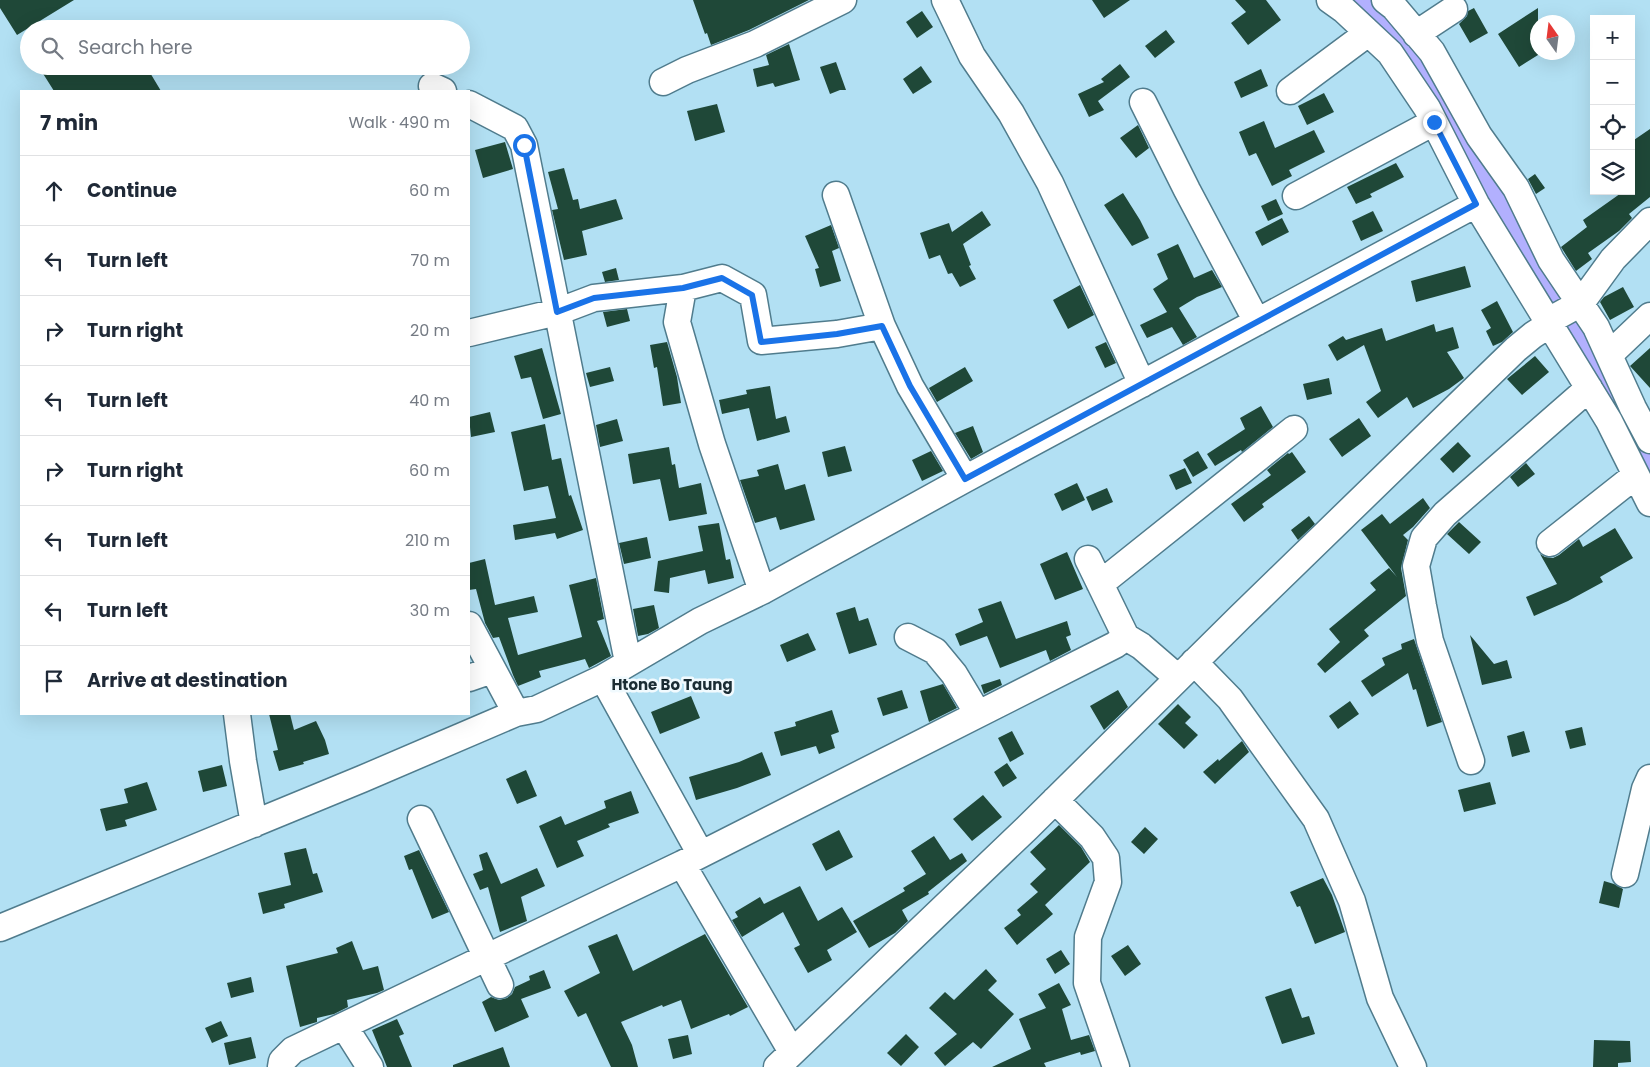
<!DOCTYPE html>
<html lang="en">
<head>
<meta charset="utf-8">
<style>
	body { margin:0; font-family:Poppins,sans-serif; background:#f6f6f7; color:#1f2937 }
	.controls { position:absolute; right:15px; top:15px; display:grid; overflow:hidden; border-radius:0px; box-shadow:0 5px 20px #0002 }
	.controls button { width:45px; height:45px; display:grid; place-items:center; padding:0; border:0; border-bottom:1px solid #e0e1e3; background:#fff; color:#1f2937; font:25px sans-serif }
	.compass { position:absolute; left:1530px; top:15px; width:45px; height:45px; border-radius:50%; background:#fff; box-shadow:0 5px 20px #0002; rotate:346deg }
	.stop { position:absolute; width:15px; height:15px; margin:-11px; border:4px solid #1a73e8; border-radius:50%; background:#fff }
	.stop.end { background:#1a73e8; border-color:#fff; box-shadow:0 1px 5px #0008 }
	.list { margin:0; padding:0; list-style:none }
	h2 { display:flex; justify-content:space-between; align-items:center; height:65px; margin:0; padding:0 20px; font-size:21px }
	h2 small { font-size:16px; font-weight:400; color:#747a83 }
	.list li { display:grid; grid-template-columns:32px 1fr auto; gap:15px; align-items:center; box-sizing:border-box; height:70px; padding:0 20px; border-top:1px solid #e0e1e3 }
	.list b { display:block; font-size:19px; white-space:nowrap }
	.list em { font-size:16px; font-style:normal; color:#747a83 }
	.icon { flex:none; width:28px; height:28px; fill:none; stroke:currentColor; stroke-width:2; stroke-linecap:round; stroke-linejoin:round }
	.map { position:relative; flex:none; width:1650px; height:1067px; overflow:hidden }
	.search { position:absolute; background:#fff; box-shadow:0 5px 20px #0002; left:20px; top:20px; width:450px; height:55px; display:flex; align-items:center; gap:12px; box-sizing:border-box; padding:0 18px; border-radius:28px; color:#747a83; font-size:19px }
	.panel { position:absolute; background:#fff; box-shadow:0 5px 20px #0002; left:20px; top:90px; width:450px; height:625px; border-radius:0px }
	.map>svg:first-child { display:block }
</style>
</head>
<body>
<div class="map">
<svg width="1650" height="1067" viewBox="0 0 1650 1067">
	<rect width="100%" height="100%" fill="#b2e0f3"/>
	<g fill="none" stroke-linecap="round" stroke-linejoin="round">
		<path stroke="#b2b0fe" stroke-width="20" d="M1358,0l8,5 42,39 95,161 147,261"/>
	</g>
	<path fill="#1f4838" d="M0,0h74l-57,35 -17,-27z
		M693,0h116l-60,30 -38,15 -4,-12 -2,1z
		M1092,0h38l-26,18z
		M1235,0h31l15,20 -33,25 -17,-22 15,-11z
		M1474,8l14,25 -18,10 -11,-19 8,-8 1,-5z
		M1538,8v47l-19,12 -21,-33z
		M922,11l11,16 -16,11 -11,-16z
		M1166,30l9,12 -20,16 -10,-12z
		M789,44l11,36 -25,7 -2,-4 -16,4 -4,-18 16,-4 -3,-10z
		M836,62l10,28h-6l-10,4 -10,-27z
		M1120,64l10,13 -32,24 6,9 -15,7 -11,-23 26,-12 -3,-3z
		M51,66h95l15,25h-107l-12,-19z
		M921,66l11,16 -19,12 -10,-15z
		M1261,69l7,17 -27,12 -7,-16z
		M1324,93l10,19 -27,13 -9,-19z
		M717,104l8,28 -30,9 -8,-30z
		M1264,121l11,27 39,-18 11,22 -36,18 3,6 -20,10 -16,-33 -7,3 -10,-24z
		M1138,125l11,23 -13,10 -16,-20z
		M1650,129v68l-21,17 3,4 -13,13 -31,22 4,6 -16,12 -15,-24 26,-20 -4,-7 41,-29h7v-49z
		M505,142l8,27 -30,9 -8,-28z
		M1396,163l8,14 -34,17 2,3 -16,7 -9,-17z
		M564,168l9,32 5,-1 2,10 36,-10 7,20 -41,12 5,24 -23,5 -12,-50 6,-1 -10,-37z
		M1535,174l10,14 -9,6 -8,-15z
		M1123,193l17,27 9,18 -17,8 -28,-41z
		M1276,199l7,15 -15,7 -7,-15z
		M982,211l9,14 -28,19 8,21 -2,1 7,13 -16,8 -8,-14 -4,1 -8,-19 -11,4 -9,-26 29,-10 3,9z
		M1373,211l10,20 -22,10 -9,-20z
		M1282,218l7,14 -27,14 -7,-14z
		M831,225l8,23 -7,3 9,30 -21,6 -5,-18 4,-1 -14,-32z
		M1178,244l16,34 18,-8 10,17 -25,10 -18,11 18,29 -14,8 -11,-18 -25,11 -7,-13 27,-13 -14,-23 15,-10 -11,-25z
		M1465,266l6,21 -55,15 -5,-21z
		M616,268l3,12 -14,2 -3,-10z
		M1080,285l14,30 -26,14 -15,-29z
		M1623,287l11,20 -24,13 -10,-18 4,-5z
		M1497,301l16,31 -11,10 -9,4 -7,-15 5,-3 -10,-18z
		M627,309l3,12 -23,6 -4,-15z
		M1434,324l2,8 17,-5 6,21 -12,4 17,26 -15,11 -36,19 -6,-11 -29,21 -12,-16 15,-11 -17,-46 -27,16 -9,-16 15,-9 3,4 36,-12 4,13z
		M667,342l10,35 4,26 -18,3 -6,-39 -3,1 -4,-23z
		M1106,342l10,21 -11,5 -10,-21z
		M542,348l19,66 -18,5 -12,-42 -10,2 -7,-23z
		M1650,348v40l-20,-22z
		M1535,356l14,16 -27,23 -15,-16z
		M610,367l4,14 -24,6 -4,-14z
		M965,367l8,14 -36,21 -8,-14z
		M1329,378l3,16 -25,6 -4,-16z
		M770,386l6,33 10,-3 4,16 -33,9 -8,-33 -27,6 -3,-14 28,-6 -1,-4z
		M1261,406l12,21 -31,25 -1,-2 -26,16 -8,-12 38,-25 -5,-11z
		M490,412l5,20 -24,5 -2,-20z
		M1359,418l12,18 -29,21 -13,-18z
		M617,419l6,22 -23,6 -4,-22z
		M545,424l7,36 9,-2 8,38 2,-1 12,35 -26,9 -2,-6 -40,7 -2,-15 43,-7 -8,-32 -24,5 -13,-59z
		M973,426l10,26 -12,7 -16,-26z
		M1458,442l13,14 -18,17 -13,-14z
		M845,446l7,25 -24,6 -6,-25z
		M669,447l3,18 3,-1 4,24 22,-5 6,31 -38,7 -9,-42 -27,5 -5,-30z
		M931,451l12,20 -21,10 -10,-21z
		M1198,451l10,17 -15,9 -10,-17z
		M1292,452l14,20 -44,32 2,3 -20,15 -13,-18 40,-29 -4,-5 21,-17 1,1z
		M1526,463l9,11 -17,13 -8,-10z
		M778,464l7,26 20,-6 10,36 -35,10 -4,-13 -21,6 -15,-43 19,-4 -2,-6z
		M1185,468l7,15 -16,7 -7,-15z
		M1077,483l8,17 -23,11 -8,-17z
		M1107,488l6,14 -21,9 -6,-14z
		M1423,498l7,10 -17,19 -10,8 5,5 -7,28 5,28 -42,34 5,6 -44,37 -8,-9 23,-22 -11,-13 47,-39 -6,-7 19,-15 8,9 -36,-47 21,-16 8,10z
		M1309,516l6,8 -17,16 -7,-10z
		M1459,522l22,20 -12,12 -22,-20z
		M719,523l7,37 4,-1 4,19 -26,6 -3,-14 -35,8 -1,15 -15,-2 4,-30 45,-10 -5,-25z
		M1615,528l18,30 -33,19 3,5 -35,19 -34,15 -8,-19 31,-13 -17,-30 5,3 8,1 6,-3 20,-16 4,8z
		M647,537l4,21 -27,6 -5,-21z
		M1067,552l16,37 -28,11 -15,-36z
		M485,559l10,46 39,-9 4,16 -30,6 10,37 64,-18 -13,-52 27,-7 8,41 -7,2 14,35 -22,12 -4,-9 -46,12 2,6 -23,9 -5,-11 -14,-38 -6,1 -8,-15 -9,-34 -7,1v-27z
		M1001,601l15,38 51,-18 4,14 -5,2 5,13 -21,11 -4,-11 -46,18 -13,-32 -27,10 -5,-12 28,-12 -5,-13z
		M654,605l5,23 -11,6 -10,2 -5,-27z
		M855,607l4,14 9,-3 9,27 -28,9 -13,-41z
		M808,633l8,17 -29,12 -7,-17z
		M1470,635l24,29 13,-4 5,18 -30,7z
		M1414,639l28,83 -15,5 -11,-38 -3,1 -5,-17 -36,24 -11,-16 24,-16 -3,-7 20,-9 -1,-5z
		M1000,679l2,6 -18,9 -3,-9z
		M943,684l14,24 -28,14 -9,-31z
		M902,690l6,18 -25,8 -6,-18z
		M1118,690l10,17 -24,23 -14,-24z
		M691,696l9,22 -40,16 -9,-22z
		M1350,701l9,13 -21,15 -9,-13z
		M1178,704l13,13 -6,6 13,12 -14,14 -26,-25z
		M832,710l7,22 -8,3 4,13 -16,6 -3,-8 -35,10 -7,-24 22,-6 -1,-4z
		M269,714h21l4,16 22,-9 9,19 4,14 -26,8 1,2 -25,7 -6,-20 5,-1z
		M1582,727l4,18 -16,4 -5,-18z
		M1012,731l12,23 -14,8 -12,-24z
		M1524,731l6,21 -18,5 -5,-21z
		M1242,741l7,11 -34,32 -12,-12 15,-13 1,2z
		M762,752l9,23 -34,13 -41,12 -7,-23 50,-15z
		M1007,763l10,15 -14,9 -9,-15z
		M222,765l5,21 -24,6 -5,-21z
		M526,770l11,26 -20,8 -11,-25z
		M147,782l10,28 -32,10 2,6 -21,5 -6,-22 28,-6 -4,-14z
		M1490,782l6,22 -32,8 -6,-22z
		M631,791l8,22 -31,11 2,3 -33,14 7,15 -27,12 -18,-42 22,-10 4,9 41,-17 -2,-7z
		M983,795l19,22 -30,24 -19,-22z
		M1059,825l22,22 9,15 -45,43 8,9 -36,31 -13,-17 17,-13 -4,-5 21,-18 -8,-8 16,-15 -16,-17z
		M1145,827l13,12 -14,15 -13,-12z
		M839,830l14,27 -27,14 -14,-27z
		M934,836l16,24 12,-7 5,8 -39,31 1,2 -27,16 6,11 -13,12 -26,15 -16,-27 52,-30 -2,-3 23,-14 -15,-23z
		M306,848l7,26 4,-1 6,19 -39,12 1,4 -22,6 -5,-21 33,-8 -7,-32z
		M419,850l30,62 -17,7 -20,-50 -3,1 -5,-14z
		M487,852l14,32 36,-16 8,18 -24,11 6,24 -27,11 -12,-45 -8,3 -7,-16 10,-4 -4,-15z
		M1323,878l9,17 13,37 -30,12 -15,-38 -3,1 -7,-15z
		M1604,881l10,3 9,5 -4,19 -20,-5z
		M800,886l18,35 24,-14 15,25 -30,18 5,10 -24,13 -14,-25 6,-3 -17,-33 -41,25 -10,-17 6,-3 -3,-5 25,-15 4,7z
		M617,934l16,37 72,-37 43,73 -18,9 -1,-2 -38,15 -10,-29 -18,7 -1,-2 -41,17 11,23 6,22h-27l-25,-54 -8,4 -14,-26 36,-18 -12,-27z
		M352,941l11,29 15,-4 6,24 -7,3 -30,7 1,7 -14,7 -17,4v4l-17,5 -14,-61 52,-13 -2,-5z
		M1128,945l13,19 -16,12 -14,-20z
		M1061,950l9,14 -15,10 -9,-15z
		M986,969l11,12 -9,9 26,24 -33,35 -8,-7 -28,24 -11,-13 23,-19 -28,-26 16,-16 9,8z
		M544,970l7,18 -30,11 8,18 -34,15 -13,-30 9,-5 8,3 8,-2 5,-4 3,-7 15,-7 -1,-4z
		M251,977l3,15 -23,6 -4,-15z
		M1059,983l12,22 -9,4 9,31 18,-5 6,16 -14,4 -1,-3 -36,11 2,4h-54l39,-18 -12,-30 27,-11 -8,-14z
		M1291,988l11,30 7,-2 6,18 -33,10 -17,-47z
		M397,1019l7,15 -5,2 13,31h-25l-15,-37z
		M221,1021l7,15 -16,7 -7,-15z
		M906,1034l13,13 -18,19 -14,-13z
		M688,1035l4,19 -19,5 -5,-20z
		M251,1037l5,21 -27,7 -5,-22z
		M1594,1040l36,1 1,21 -13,1v4h-25z
		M503,1047l7,20h-57v-2z"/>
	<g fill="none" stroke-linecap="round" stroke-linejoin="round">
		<defs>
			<path id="minor" d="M945,0l27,56 39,57 39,70 92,201
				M1330,0l14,10 46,43 37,55 49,96 133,217 41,82
				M1385,0l9,7 38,45 47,84 37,52 35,72 45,67 37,81 17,32
				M1416,34l38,-25
				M663,82l24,-12 68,-26 88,-44
				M432,86l11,5
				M1290,91l78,-58
				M1143,102l44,88 70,132
				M469,104l46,24 9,17 104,517
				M836,195l46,131 28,60 55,93
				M1296,196l138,-74
				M683,288l-6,34 35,122 50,147
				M469,333l88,-21 37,-14 89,-10 39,-10 31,17 8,46 76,-7 45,-8
				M1609,355l41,-39
				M1550,543l86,-68
				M1088,559l38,78
				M1100,584l194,-155
				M469,625l47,88
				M908,637l27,14 19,23 24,40
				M1194,662l36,37 86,120 36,82 28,97 33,69
				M469,678l23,-8
				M603,678l97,175
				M237,714l6,47 11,63
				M1471,761l-41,-120 -7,-35 -7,-40 8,-28 21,-24 144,-126
				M1055,800l37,37 14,21 2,24 -20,55 -1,46 29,84
				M421,819l79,166
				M682,864l110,188
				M1625,874l20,-85 5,-11
				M0,928l362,-149 154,-66 21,-4 66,-31 97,-57 62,-30 203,-112 511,-275
				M344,1026l26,41
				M281,1067l1,-6 11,-11 389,-186 433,-219 11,-8 15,9 37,32
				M777,1067l250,-239 213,-211 276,-268 17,-14 17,-11 2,-5 29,-16 32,-44 37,-38"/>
		</defs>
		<use href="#minor" stroke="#507c8d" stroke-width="29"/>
		<use href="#minor" stroke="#fff" stroke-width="26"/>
	</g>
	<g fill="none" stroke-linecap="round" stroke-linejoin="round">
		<path stroke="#1a73e8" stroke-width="6" d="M524,145l33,167 37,-14 89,-10 39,-10 30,17 9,47 76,-8 45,-8 28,60 55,93 511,-275 -42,-82"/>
	</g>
	<g text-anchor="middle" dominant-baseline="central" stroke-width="5" stroke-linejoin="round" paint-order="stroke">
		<g font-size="15" font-weight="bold" fill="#1b2d34" stroke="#f1fafe">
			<text x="672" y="684">Htone Bo Taung</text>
		</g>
	</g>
</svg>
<div class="controls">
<button>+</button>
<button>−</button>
<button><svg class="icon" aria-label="locate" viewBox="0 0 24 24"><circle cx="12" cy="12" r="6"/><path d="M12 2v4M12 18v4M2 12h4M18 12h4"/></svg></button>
<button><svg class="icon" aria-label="layers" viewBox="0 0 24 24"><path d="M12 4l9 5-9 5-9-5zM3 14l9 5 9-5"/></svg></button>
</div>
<svg class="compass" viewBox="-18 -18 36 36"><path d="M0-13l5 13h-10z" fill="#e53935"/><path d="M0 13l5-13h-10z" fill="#747a83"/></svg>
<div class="stop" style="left:524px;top:145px"></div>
<div class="stop end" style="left:1434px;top:122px"></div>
<div class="search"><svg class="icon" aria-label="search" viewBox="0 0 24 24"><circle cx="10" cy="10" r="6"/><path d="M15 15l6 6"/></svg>Search here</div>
<section class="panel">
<h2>7 min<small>Walk · 490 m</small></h2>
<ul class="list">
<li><svg class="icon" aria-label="ahead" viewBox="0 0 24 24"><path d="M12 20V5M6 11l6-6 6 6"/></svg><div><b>Continue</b></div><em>60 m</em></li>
<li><svg class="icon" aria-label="left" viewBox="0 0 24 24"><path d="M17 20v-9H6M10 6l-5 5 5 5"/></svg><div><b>Turn left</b></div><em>70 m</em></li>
<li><svg class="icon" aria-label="right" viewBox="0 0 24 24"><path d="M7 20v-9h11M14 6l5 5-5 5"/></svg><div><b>Turn right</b></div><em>20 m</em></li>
<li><svg class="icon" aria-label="left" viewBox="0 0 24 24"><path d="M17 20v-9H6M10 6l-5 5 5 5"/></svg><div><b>Turn left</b></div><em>40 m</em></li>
<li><svg class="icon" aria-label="right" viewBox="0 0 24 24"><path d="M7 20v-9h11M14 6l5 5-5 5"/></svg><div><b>Turn right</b></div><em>60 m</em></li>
<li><svg class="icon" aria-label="left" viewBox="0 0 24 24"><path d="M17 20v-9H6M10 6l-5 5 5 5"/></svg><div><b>Turn left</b></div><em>210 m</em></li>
<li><svg class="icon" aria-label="left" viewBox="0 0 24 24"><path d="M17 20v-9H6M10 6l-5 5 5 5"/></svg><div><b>Turn left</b></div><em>30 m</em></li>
<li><svg class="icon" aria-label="arrive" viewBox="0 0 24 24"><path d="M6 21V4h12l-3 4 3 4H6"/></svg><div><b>Arrive at destination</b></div></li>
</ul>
</section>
</div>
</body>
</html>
